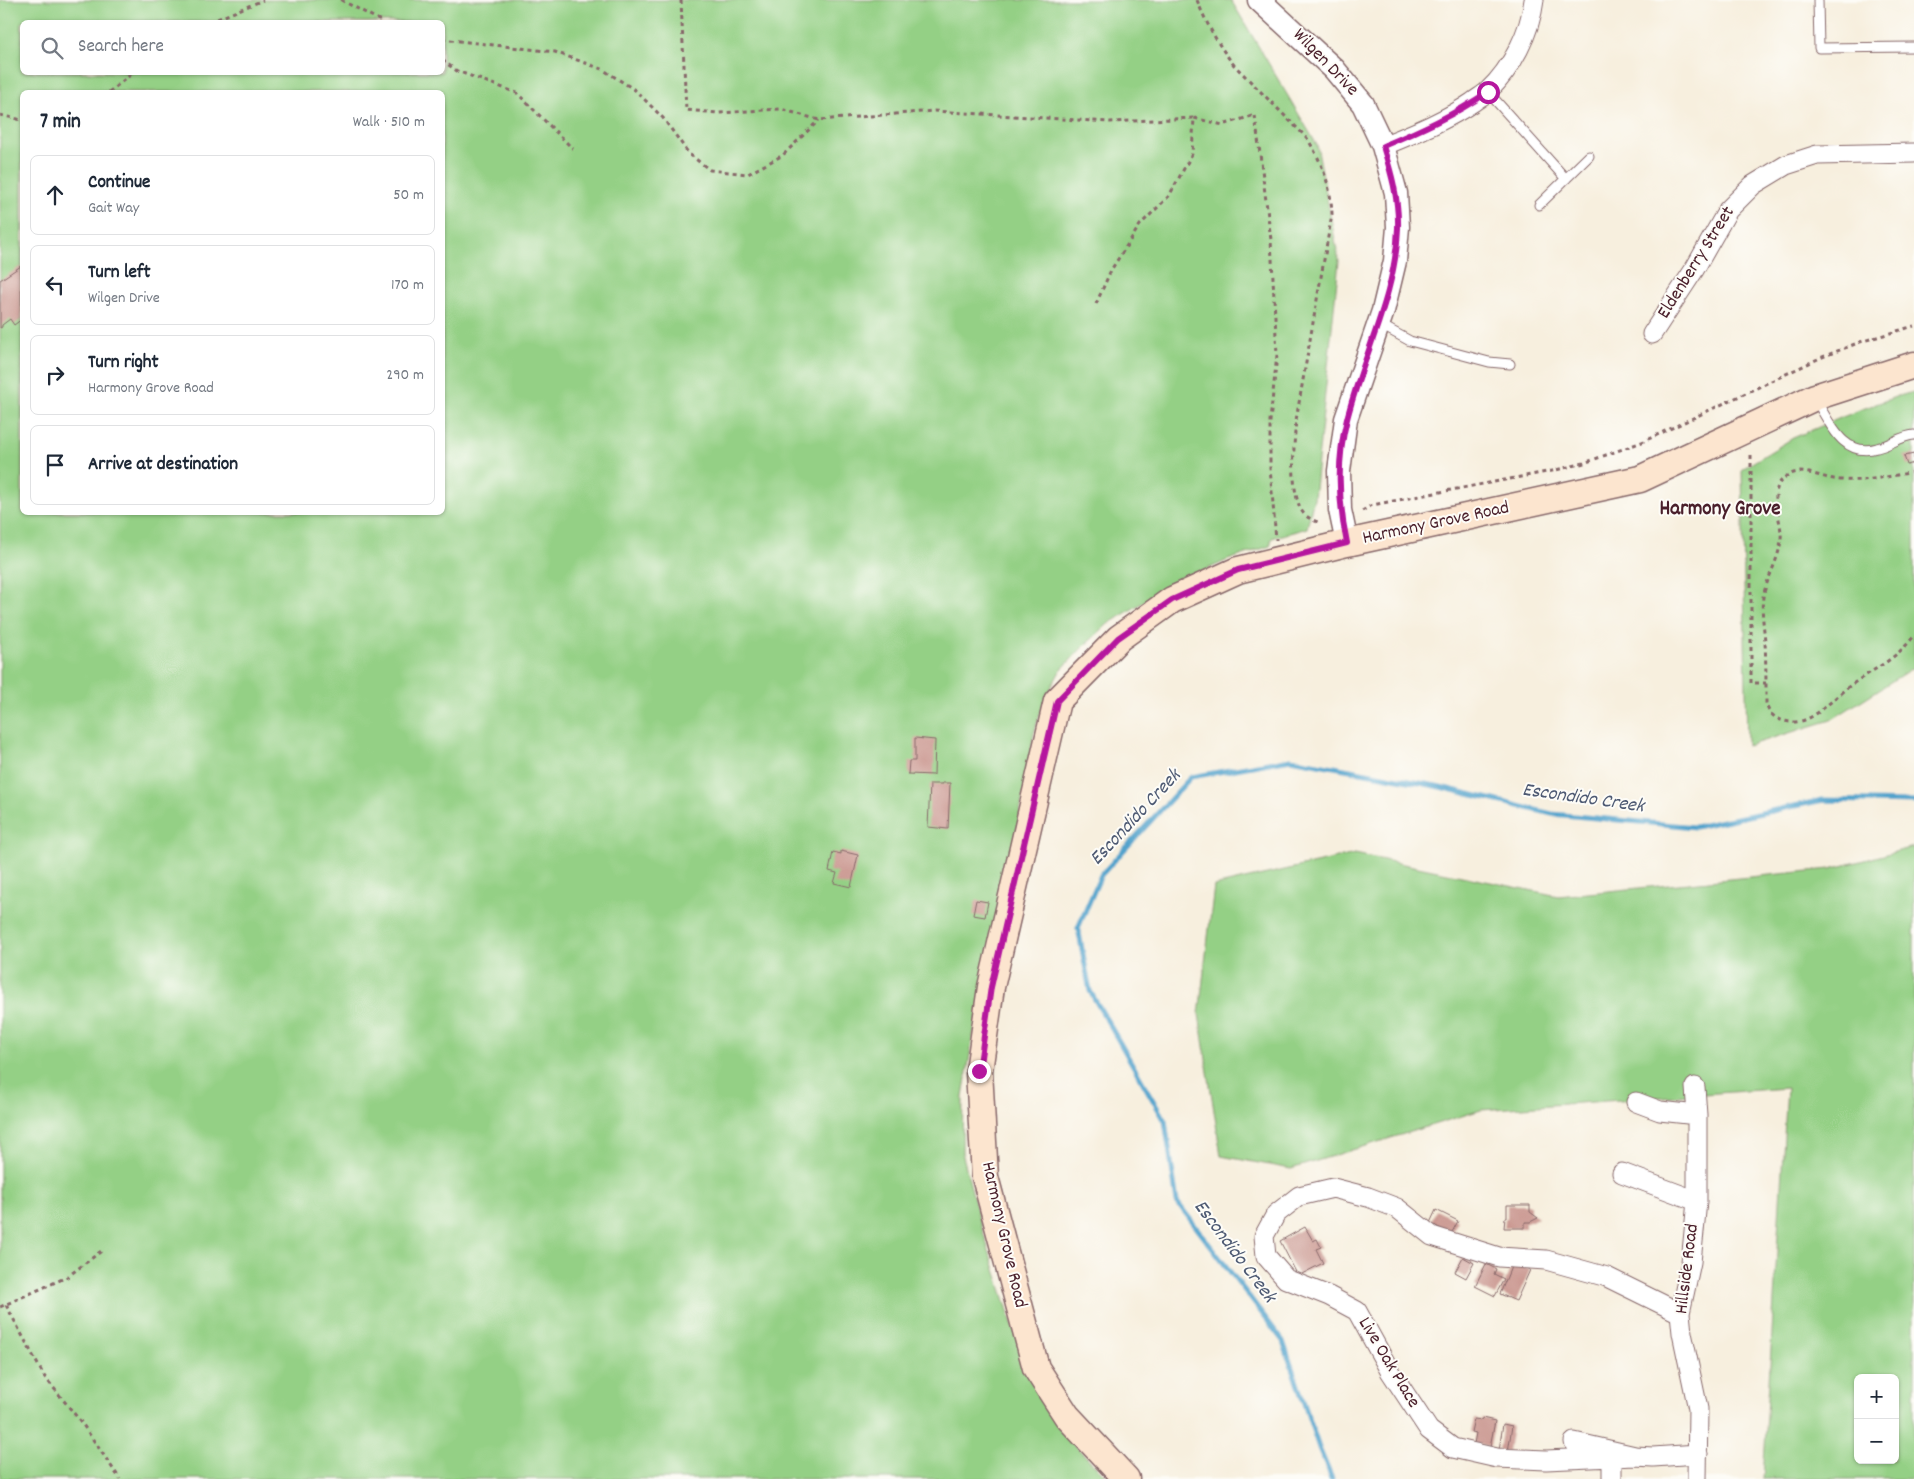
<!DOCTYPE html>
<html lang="en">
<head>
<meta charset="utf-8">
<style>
	body { margin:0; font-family:Dekko,sans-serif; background:#f6f6f7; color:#1f2937 }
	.controls { position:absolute; right:15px; bottom:15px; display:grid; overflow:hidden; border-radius:8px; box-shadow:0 1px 4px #0004 }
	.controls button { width:45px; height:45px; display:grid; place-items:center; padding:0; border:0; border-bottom:1px solid #e0e1e3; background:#fff; color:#1f2937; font:25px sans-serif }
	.stop { position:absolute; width:15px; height:15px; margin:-11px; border:4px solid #b5179e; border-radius:50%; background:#fff }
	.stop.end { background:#b5179e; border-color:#fff; box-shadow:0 1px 5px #0008 }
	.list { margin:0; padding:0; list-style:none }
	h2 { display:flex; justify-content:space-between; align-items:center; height:65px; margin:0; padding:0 20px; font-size:21px }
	h2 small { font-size:16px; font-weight:400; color:#747a83 }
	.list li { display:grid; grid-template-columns:32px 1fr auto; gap:15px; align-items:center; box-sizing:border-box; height:80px; margin:0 10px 10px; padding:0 10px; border:1px solid #e0e1e3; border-radius:8px }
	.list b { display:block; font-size:19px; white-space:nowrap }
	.list p { margin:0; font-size:16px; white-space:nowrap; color:#747a83 }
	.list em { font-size:16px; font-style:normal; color:#747a83 }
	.icon { flex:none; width:28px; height:28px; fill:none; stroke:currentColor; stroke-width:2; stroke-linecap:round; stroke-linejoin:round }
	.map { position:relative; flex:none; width:1914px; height:1479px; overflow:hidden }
	.search { position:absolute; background:#fff; box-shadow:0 1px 4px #0004; left:20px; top:20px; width:425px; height:55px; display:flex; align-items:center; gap:12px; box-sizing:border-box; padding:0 18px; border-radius:8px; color:#747a83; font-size:19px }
	.panel { position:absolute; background:#fff; box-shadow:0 1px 4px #0004; left:20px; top:90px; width:425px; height:425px; border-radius:8px }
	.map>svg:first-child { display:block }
</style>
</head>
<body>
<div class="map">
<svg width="1914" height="1479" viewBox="0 0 1914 1479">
	<rect width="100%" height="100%" fill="#fdfcf7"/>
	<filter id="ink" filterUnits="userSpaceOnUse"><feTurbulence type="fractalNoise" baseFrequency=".02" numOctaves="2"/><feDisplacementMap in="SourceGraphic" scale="10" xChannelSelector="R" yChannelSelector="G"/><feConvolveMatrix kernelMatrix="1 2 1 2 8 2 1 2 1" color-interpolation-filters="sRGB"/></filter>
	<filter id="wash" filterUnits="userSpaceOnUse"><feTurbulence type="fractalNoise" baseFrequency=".0096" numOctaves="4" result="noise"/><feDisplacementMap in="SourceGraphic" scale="20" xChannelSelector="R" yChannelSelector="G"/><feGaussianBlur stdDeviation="1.12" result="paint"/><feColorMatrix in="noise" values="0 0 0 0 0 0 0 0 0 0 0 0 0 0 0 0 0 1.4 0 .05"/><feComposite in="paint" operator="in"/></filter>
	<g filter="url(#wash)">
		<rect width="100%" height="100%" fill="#f7efde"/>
		<path fill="#94d085" stroke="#6f7858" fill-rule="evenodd" d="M0,0h1231l86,145 22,116 -25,237 -7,30 -35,10 -2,8 -42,14 -52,23 -31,18 -37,23 -25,23 -23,24 -16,30 -10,32 -16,91 -43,201 -12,71 -1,56 17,67 39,123 20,52 26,41 45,44h-1109zM22,22h420v50h-420zM22,92h420v420h-420z
			M1914,392v275l-83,53 -84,26 -5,-277 51,-31 64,-27 41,-15z
			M1914,847v632h-151l24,-391 -306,22 -190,59 -70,-13 -22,-142 15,-128 141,-32 203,42 272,-27zM1858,1378h37v82h-37z"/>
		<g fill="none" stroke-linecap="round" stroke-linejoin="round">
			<path stroke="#52a3cc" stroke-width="5" d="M1332,1479l-13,-31 -36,-107 -106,-139 -12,-81 -75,-130 -12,-63 23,-53 90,-98 100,-18 145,27 116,28 143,13 128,-27 91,2"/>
		</g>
		<g id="blocks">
			<path fill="#cb9992" d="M21,266l1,53 -8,6 -4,-6 -8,6v2l-2,1v-48z
				M1914,454v9l-7,2 -3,-9z
				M915,738l20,2 -1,35 -26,-1 1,-13h6z
				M942,783h8l-2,46 -20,-2 2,-43h12z
				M841,851l17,4 -7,32 -17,-4 3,-10 -8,-2 4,-19 8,2z
				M976,900l12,2 -3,15 -12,-2z
				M1507,1205h23v7l8,6 -8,4h-5v6h-21l1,-10h2z
				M1436,1210l22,11 -7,13 -21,-11z
				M1305,1227l8,14 4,-2 4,8 -5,2 7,14 -25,13 -18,-35z
				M1463,1257l11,6 -8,15 -11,-6z
				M1513,1262l17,8 -14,31 -16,-7z
				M1486,1264l10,5 -2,5 10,5 -9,17 -20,-10z
				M1482,1418l13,3 -5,26 -16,-3 2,-11 -5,-1 3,-13 8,1z
				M1503,1424l9,2 -4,26 -9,-2z"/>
		</g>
	</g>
	<g filter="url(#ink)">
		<use href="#blocks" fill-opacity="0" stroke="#87686a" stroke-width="1"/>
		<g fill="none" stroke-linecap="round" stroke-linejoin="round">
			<defs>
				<path id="service" d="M1818,0l1,48 95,-1
					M1488,92l78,87
					M1539,205l50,-49
					M1379,324l31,17 79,21 21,2
					M1816,400c14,23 27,58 61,48 13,-3 24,-12 37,-13"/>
				<path id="minor" d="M1383,146c31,-13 62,-25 90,-44 5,-4 11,-7 15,-11 24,-23 42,-58 46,-91
					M1652,334l42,-64 34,-60 25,-25 33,-20 31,-10 97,-2
					M1695,1087l2,28v86l-6,61 -11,51 2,20 16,76 -1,70
					M1636,1102l24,9 37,4
					M1622,1173l75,28
					M1574,1442l61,14 18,1 45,-3
					M1635,1456l-89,4 -49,-2 -44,-10 -24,-18 -39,-59 -33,-60 -28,-15 -43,-17 -20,-23 -2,-20 12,-22 23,-18 34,-8 35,9 29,11 35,28 67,21 47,3 61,17 73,36
					M1612,1458v21"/>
				<path id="tertiary" d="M1259,0l75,69 29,35 20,42 13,47 2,34 -3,34 -12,50 -37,108 -7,52 1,39 7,33"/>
				<path id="secondary" d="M1126,1479l-59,-63 -31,-48 -51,-191 -6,-106 12,-84 66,-286 62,-63 53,-38 66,-30 109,-27 293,-64 175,-82 99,-32"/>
			</defs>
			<use href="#service" stroke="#87686a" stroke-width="11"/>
			<use href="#minor" stroke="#87686a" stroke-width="21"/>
			<use href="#tertiary" stroke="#87686a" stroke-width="25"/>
			<use href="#secondary" stroke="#87686a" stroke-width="29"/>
			<path stroke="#87686a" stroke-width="3" stroke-dasharray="4 4" stroke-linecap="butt" d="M341,0l42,22
				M681,0l5,110 32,3 63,-4 38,11 115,-9 176,11 84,-4
				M1197,0c9,23 21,45 37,65l73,73c15,24 24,48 25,76l-36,206c-2,23 -7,76 8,94 4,4 9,6 14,8
				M210,22l53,-22
				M442,39l113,13 47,17 33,21 28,28 26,36 21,16 38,4 35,-19 36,-35
				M442,60l15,11 60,22 56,56
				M109,92l25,-20
				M0,115l22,5
				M1096,304l15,-34 29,-45 29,-29 23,-42 2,-36 29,7 32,-10 16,125 6,115 -7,66v47l6,72
				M1751,455v228h15
				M1914,472c-29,5 -57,12 -86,6 -12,-3 -26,-9 -37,-4 -28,11 -8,45 -10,65 -2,21 -14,38 -18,58 -2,15 1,30 2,45 1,21 1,41 1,61 3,18 26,23 41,16 15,-7 27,-21 40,-31 25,-19 47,-26 67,-52
				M1362,511l10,-6 180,-34 32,-8 58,-21 178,-84 40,-16 54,-16
				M6,1305l38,71 37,46 39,57
				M0,1307l67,-30 37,-28"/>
			<use href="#service" stroke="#fff" stroke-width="9"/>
			<use href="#minor" stroke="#fff" stroke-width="19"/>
			<use href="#tertiary" stroke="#fff" stroke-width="22"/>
			<use href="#secondary" stroke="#fce5cf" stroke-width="26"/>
		</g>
	</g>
	<g fill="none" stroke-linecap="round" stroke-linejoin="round" filter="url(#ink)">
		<path stroke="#b5179e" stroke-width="6" d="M979,1071l12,-84 66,-286 61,-63 54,-38 66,-30 109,-27c-9,-42 -11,-82 0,-124 16,-64 49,-124 51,-191 1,-29 -7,-56 -15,-82 38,-16 71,-31 105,-54"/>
	</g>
	<g text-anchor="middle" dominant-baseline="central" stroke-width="4" stroke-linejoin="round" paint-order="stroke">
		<g font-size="19" fill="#4a1f2b" stroke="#fdfcf7">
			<text transform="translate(1325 63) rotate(46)">Wilgen Drive</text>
			<text transform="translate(1697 263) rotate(-58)">Eldenberry Street</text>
			<text transform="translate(1436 524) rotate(-12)">Harmony Grove Road</text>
			<text transform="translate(1003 1235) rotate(77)">Harmony Grove Road</text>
			<text transform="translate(1688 1269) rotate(-83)">Hillside Road</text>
			<text transform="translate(1388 1363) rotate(59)">Live Oak Place</text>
		</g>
		<g font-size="20" font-style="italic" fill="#4e5a73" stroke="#fdfcf7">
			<text transform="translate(1583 799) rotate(8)">Escondido Creek</text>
			<text transform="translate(1136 818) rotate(-47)">Escondido Creek</text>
			<text transform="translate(1234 1252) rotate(53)">Escondido Creek</text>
		</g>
		<g font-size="21" font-weight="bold" fill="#4a1f2b" stroke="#fdfcf7">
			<text x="1720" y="510">Harmony Grove</text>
		</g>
	</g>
</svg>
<div class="controls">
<button>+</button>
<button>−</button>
</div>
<div class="stop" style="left:1488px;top:92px"></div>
<div class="stop end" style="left:979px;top:1071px"></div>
<div class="search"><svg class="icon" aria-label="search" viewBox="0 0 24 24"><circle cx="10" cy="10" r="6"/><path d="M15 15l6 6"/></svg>Search here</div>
<section class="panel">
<h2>7 min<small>Walk · 510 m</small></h2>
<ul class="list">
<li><svg class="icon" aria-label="ahead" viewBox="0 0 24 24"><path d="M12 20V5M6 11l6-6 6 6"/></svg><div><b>Continue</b><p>Gait Way</p></div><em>50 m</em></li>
<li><svg class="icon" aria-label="left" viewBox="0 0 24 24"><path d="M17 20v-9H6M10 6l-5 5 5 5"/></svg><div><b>Turn left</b><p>Wilgen Drive</p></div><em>170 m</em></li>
<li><svg class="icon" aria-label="right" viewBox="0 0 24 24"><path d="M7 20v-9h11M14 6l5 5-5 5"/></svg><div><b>Turn right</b><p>Harmony Grove Road</p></div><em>290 m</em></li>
<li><svg class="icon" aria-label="arrive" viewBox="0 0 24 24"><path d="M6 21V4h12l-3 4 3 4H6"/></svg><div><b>Arrive at destination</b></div></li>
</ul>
</section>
</div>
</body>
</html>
